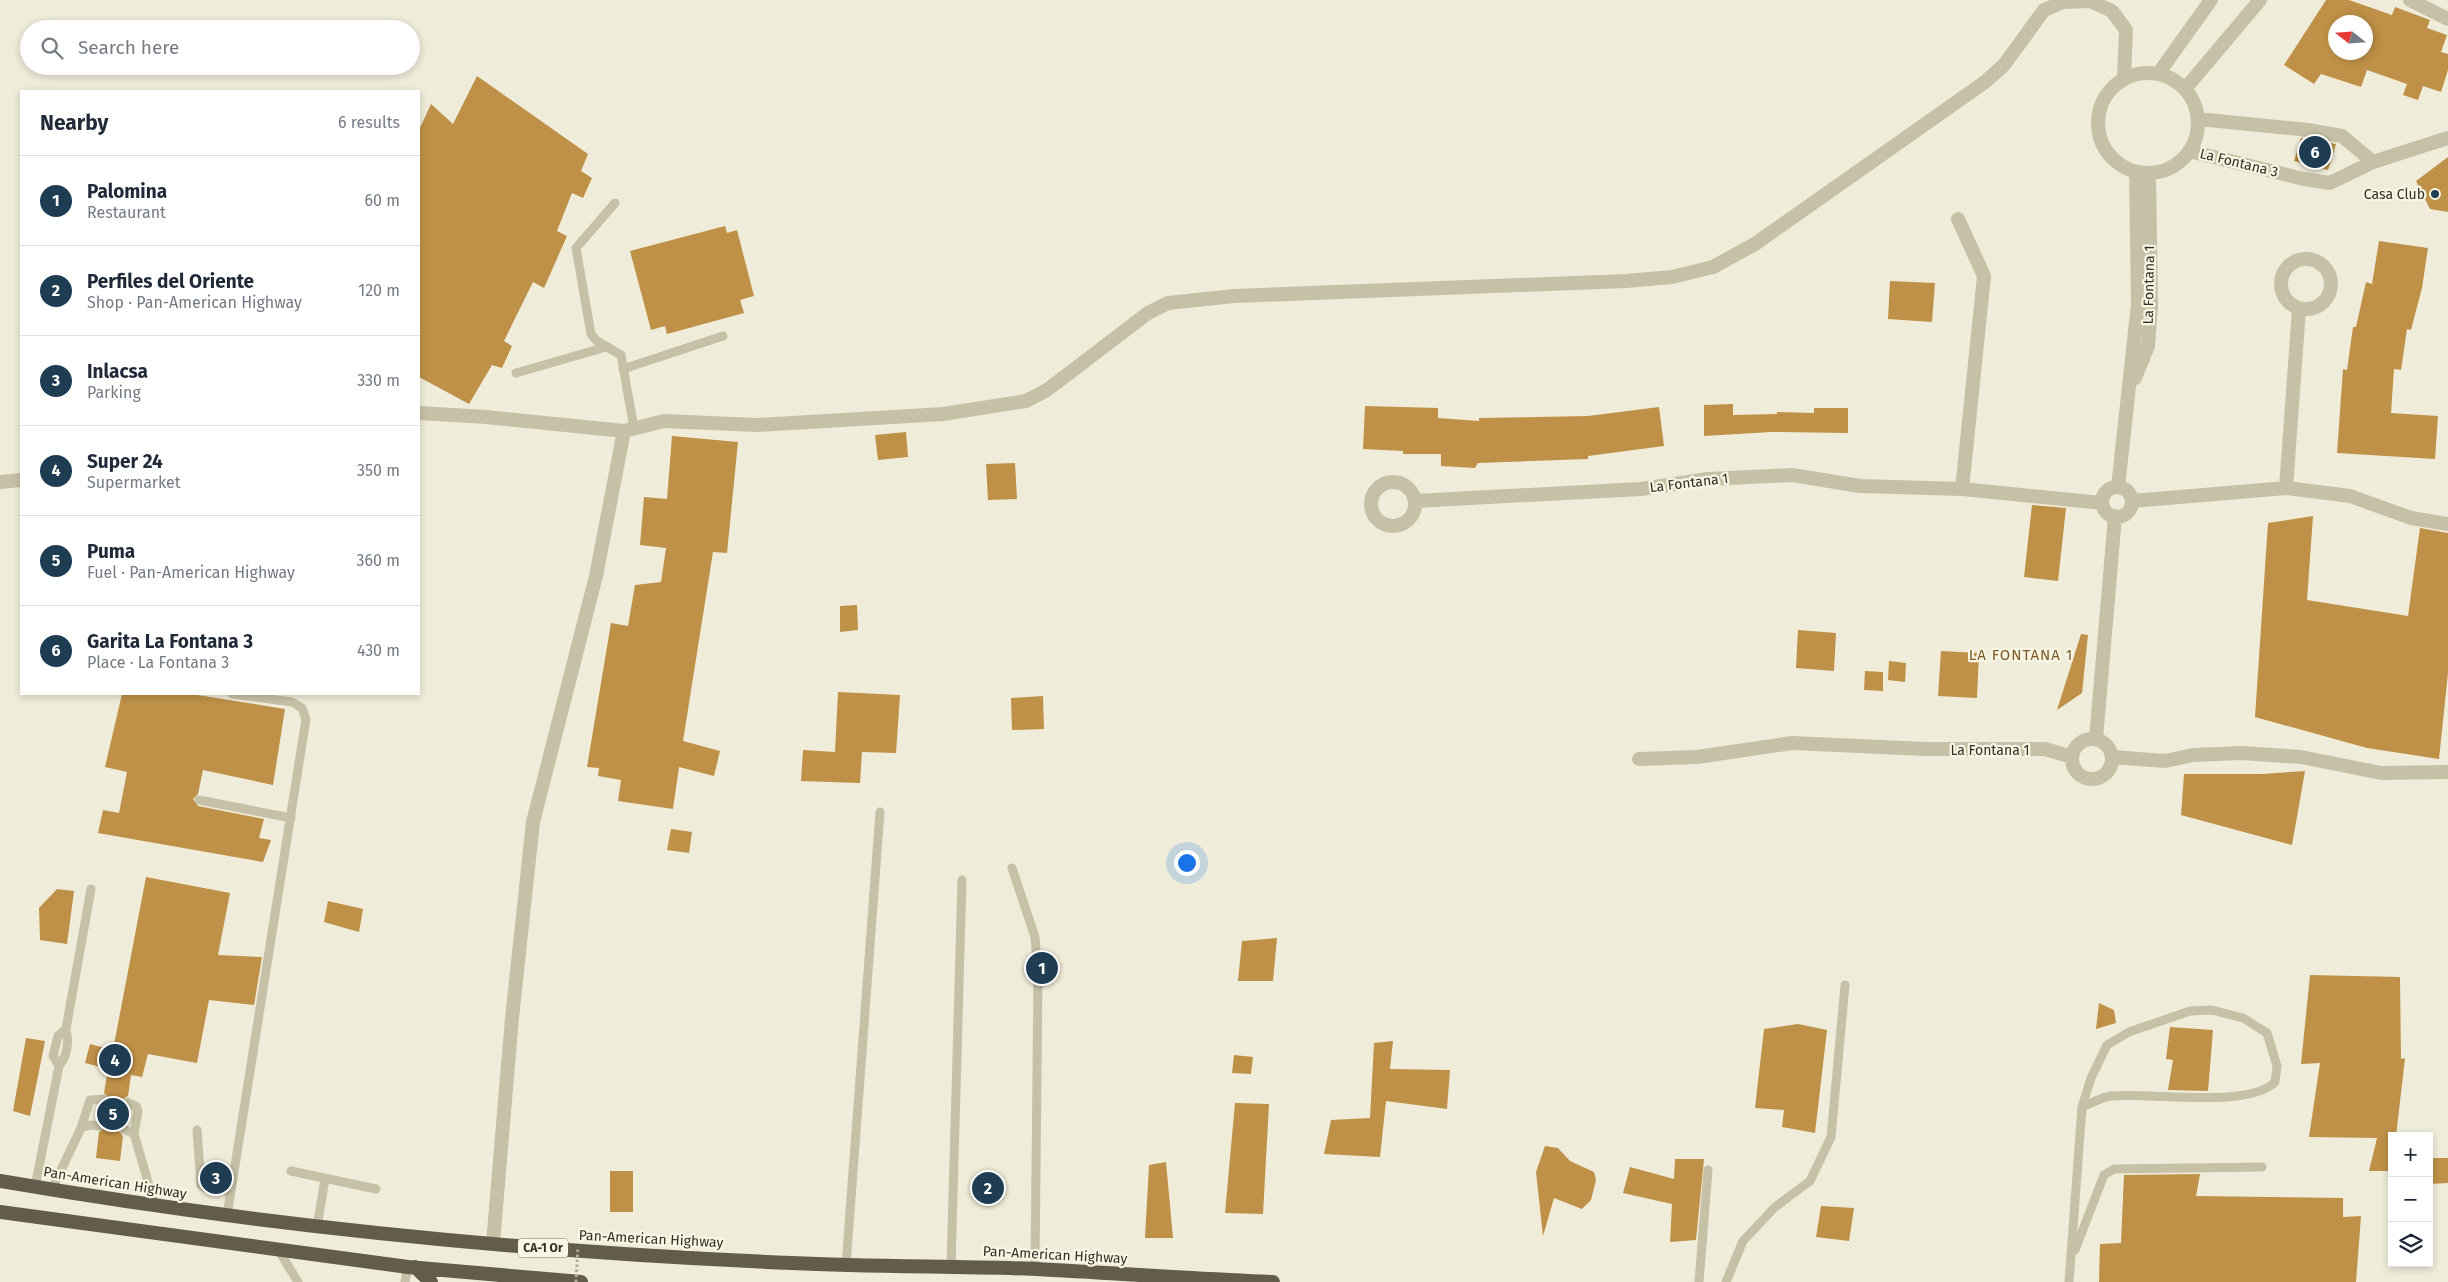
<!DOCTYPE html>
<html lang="en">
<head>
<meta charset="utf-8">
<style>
	body { margin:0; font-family:"Fira Sans",sans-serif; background:#f6f6f7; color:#1f2937 }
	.controls { position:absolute; right:15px; bottom:15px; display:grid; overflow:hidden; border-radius:0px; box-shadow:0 2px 8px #0003 }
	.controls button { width:45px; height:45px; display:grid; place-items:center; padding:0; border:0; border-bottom:1px solid #e0e1e3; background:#fff; color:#1f2937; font:25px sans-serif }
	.compass { position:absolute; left:2328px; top:15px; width:45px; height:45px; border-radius:50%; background:#fff; box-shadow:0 2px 8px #0003; rotate:287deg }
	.you { position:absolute; left:1186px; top:862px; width:18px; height:18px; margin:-12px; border:4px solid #fff; border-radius:50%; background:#1a73e8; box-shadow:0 0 0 8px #1a73e833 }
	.badge { display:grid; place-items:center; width:32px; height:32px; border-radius:50%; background:#1e3c52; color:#fff; font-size:16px; font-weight:700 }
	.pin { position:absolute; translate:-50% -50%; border:2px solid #fff; box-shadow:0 1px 5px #0006 }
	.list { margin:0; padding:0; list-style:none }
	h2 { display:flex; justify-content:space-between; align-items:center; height:65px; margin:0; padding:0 20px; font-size:21px }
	h2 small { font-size:16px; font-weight:400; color:#747a83 }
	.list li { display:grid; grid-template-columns:32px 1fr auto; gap:15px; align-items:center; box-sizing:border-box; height:90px; padding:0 20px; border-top:1px solid #e0e1e3 }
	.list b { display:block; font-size:19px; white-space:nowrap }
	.list p { margin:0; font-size:16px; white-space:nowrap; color:#747a83 }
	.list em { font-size:16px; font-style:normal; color:#747a83 }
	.icon { flex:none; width:28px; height:28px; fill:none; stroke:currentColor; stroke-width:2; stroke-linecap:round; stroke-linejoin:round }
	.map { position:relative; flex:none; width:2448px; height:1282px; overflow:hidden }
	.search { position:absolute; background:#fff; box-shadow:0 2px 8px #0003; left:20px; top:20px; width:400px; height:55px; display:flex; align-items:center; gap:12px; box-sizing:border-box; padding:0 18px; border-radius:28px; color:#747a83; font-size:19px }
	.panel { position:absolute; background:#fff; box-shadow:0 2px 8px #0003; left:20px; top:90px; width:400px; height:605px; border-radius:0px }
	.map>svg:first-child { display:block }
</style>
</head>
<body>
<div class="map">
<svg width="2448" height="1282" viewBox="0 0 2448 1282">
	<rect width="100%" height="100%" fill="#efedd9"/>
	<path fill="#bf9047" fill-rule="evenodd" d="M2326,0h23l43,15 3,-8 35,13 -3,8 20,7 -6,17 7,2v16l-7,22 -18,-6 -5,14 -15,-5 4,-11 -40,-14 -6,17 -40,-13 -7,10 -30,-19zM2336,22h30v30h-30z
		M477,76l111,78 -7,17 11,7 -9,20 -11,-5 -15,38 10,5 -23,52 -11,-6 -29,59 8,5 -10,22 -10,-3 -23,39 -50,-27v-247l12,-26 22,20z
		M2301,138l35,6 -8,26 -34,-9z
		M2448,157v55l-18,-3 -14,-28z
		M725,226l2,7 10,-3 17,66 -14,4 4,13 -77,21 -2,-8 -14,4 -21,-79z
		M2379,241l49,7 -6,40 -11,42 -4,-1 -6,41 -7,-1 -3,44 47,3 -3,43 -98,-6 6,-84 4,1 6,-43h3l10,-45 6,2z
		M1890,281l45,2 -3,39 -44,-3z
		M1733,404v11l44,-1v-2l37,1v-5h34v25l-77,-1 -67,4v-31z
		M1365,406l73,2v10l41,3v-3l109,-2 71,-9 5,39 -76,10v3l-110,4 -3,5 -34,-2v-12h-38v-3l-40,-2z
		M906,432l2,25 -30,3 -3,-25z
		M672,436l66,6 -11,111 -14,-1 -30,189 37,10 -6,25 -35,-9 -6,42 -55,-8 3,-21 -23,-4 1,-8 -12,-1 24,-144 17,3 7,-41 26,-3 5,-34 -26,-3 4,-48 23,2z
		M1015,463l2,36 -29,1 -2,-36z
		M2032,505l34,3 -8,73 -34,-4z
		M2313,516l-6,84 101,16 12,-88 28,5v140l-9,86 -72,-11 -112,-31 13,-194z
		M857,605l1,25 -18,2v-26z
		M1798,630l38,3 -2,38 -38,-3z
		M2081,634l7,1 -6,58 -25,17z
		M1941,651l38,2 -2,45 -39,-2z
		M1889,661l17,2 -1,19 -17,-2z
		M1865,671l18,1v19l-19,-1z
		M838,692l62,3 -4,58 -34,-1 -2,31 -59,-2 2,-31 32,2z
		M122,694h69l94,15 -12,76 -70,-15 -5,24 -5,5 5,7 66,13 -5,19 12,2 -8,22 -165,-29 5,-23 16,3 8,-41 -22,-5z
		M1043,696l1,33 -32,1 -1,-32z
		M2305,771l-13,74 -111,-30 3,-41h78z
		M671,829l21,3 -3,21 -22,-3z
		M146,877l84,16 -12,62 44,2 -8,48 -45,-5 -12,63 -49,-9 -6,23 -11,-2 -3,21 -7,4 1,5 4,3 -2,15 -5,1 -2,5 6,7 -3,25 -24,-3 3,-26 7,-5 -1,-4 -4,-3 2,-15 5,-1 2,-5 -6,-6 4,-24 -23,-6 5,-19 23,6z
		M57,889l17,2 -7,53 -27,-4 -1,-32z
		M328,901l35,8 -4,23 -35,-10z
		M1277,938l-4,43h-35l4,-40z
		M2310,975l90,2 1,82 4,-1 -9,78h-4v35h-23l8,-33 -68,-1 11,-74 -19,1z
		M2099,1003l15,7 2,13 -20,6z
		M1798,1024l29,6 -12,103 -33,-6 2,-17 -29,-2 9,-79z
		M2170,1027l43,3 -5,61 -40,-1 5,-30 -7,-1z
		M26,1038l19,3 -15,75 -17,-5z
		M1393,1041l-3,28 60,1 -3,39 -61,-8 -6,56 -56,-3 7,-34 39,-2 4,-75z
		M1234,1055l19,2 -2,17 -19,-1z
		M1235,1103l34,1 -6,110 -38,-1z
		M1545,1146l13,2 12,13 24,11 2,8 -5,20 -9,9 -28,-11 -11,38 -7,-64z
		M2429,1158h19v25l-19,1z
		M1675,1159h29l-8,81 -26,2 2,-38 -49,-11 7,-26 44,12z
		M1166,1162l7,76h-28l4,-73z
		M610,1171h23v41h-23z
		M2200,1174l-4,22 147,2v19l18,-1 -5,66h-257l1,-38 21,-1 3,-68z
		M1821,1206l33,2 -5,33 -33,-4z"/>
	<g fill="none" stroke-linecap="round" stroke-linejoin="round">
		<path stroke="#c6c1a6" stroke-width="9" d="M615,203l-39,45 15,86 6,7 24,14 13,73
			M623,369l100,-33
			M516,373l90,-26
			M199,800l92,18
			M1012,868l23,69 3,37 -3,295
			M59,1066c9,-11 10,-24 7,-37
			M127,1102l9,4 2,5 -4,23
			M81,1128l9,-28 14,-1
			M123,1129l11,5 21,72
			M197,1130l4,55 4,3 26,3
			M291,1171l85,18
			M35,1187l24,-121 -6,-10 5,-20 8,-7 25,-140
			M51,1191l30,-63 9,-3 10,1
			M227,1216l79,-497 -4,-11 -10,-6 -60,-8
			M317,1227l8,-48
			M2075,1250l29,-75 10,-6 148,-2
			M279,1251l19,31
			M846,1265l34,-453
			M951,1266l11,-386
			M405,1282l3,-15
			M1699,1282l9,-112
			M1726,1282l17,-41 32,-34 35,-26 21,-44 14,-152
			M2069,1282l13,-175 9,-29 16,-33 22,-13 61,-21 22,-1 31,8 24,15 10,33 -2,16c-26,27 -126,10 -164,14 -10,1 -20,8 -29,11"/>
		<path stroke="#c6c1a6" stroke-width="14" d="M2410,0l38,19
			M2098 123a50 50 0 1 1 100 0a50 50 0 1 1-100 0Z
			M2158,74l53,-74
			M2185,89l75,-89
			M2198,119l110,11 34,6 31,26
			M2189,151l115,28 26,4 43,-21 75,-24
			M1958,219l26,57 -22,213
			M2281 284a25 25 0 1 1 50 0a25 25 0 1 1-50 0Z
			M2135,378l13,-32 3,-40 -2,-133
			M419,413l67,4 138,14 40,-10 93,4 186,-11 83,-13 21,-11 101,-77 20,-10 66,-7 392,-15 46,-4 41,-10 42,-23 230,-162 19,-17 40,-55 19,-8 27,-1 22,10 14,19 -2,49
			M1371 504a22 22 0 1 1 44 0a22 22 0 1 1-44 0Z
			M0,482l21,-2
			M2118,487l20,-183 -2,-132
			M2102 502a15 15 0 1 1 30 0a15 15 0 1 1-30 0Z
			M2286,488l13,-179
			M1415,501l226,-12 67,-10 84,-4 68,11 102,3 140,14
			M2132,501l154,-13 64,8 61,22 37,6
			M2072 759a20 20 0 1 1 40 0a20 20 0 1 1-40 0Z
			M2096,739l19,-223
			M2112,757l53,4 28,-6 48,-2 60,4 80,16 67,-1
			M1639,759l58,-2 95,-14 134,6h119l27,8
			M493,1243l19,-225 21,-196 63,-246 28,-145"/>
		<path stroke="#645c4b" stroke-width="14" d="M0,1181c262,45 527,71 792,82 81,4 163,3 244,6 79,4 158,10 237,13
			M0,1212l408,55 173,15
			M415,1267l16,15"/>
		<path stroke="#b2ab90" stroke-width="3" stroke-dasharray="2.5 2.5" stroke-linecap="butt" d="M576,1282l2,-35"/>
	</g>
	<circle fill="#1e3c52" stroke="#f8f6e4" stroke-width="2" cx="2435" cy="194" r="5"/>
	<g text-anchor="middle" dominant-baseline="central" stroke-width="4.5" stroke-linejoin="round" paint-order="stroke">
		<rect fill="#f8f6e4" stroke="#6e6b5f" stroke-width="1" x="518" y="1238.5" width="50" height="19" rx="4"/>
		<g font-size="12" font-weight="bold" fill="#332f26">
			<text x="543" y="1248">CA-1 Or</text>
		</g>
		<g font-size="14" fill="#332f26" stroke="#f8f6e4">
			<text transform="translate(2239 163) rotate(14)">La Fontana 3</text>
			<text transform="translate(2149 285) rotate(-89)">La Fontana 1</text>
			<text transform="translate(1689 483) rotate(-7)">La Fontana 1</text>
			<text x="1990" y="750">La Fontana 1</text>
			<text transform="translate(115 1183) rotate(9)">Pan-American Highway</text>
			<text transform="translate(651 1239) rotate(3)">Pan-American Highway</text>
			<text transform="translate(1055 1255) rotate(3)">Pan-American Highway</text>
		</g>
		<g font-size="14" fill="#332f26" stroke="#f8f6e4" text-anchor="end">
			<text x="2425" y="194">Casa Club</text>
		</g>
		<g font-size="15" letter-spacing="1" fill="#7d5924" stroke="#f8f6e4">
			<text x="2021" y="655">LA FONTANA 1</text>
		</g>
	</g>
</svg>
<div class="controls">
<button>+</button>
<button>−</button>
<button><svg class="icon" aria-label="layers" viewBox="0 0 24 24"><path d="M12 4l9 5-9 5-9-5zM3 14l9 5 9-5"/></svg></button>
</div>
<svg class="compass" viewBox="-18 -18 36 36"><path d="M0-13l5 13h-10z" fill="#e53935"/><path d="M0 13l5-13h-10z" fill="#747a83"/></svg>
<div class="you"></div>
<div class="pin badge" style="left:1042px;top:968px">1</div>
<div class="pin badge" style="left:988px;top:1188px">2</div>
<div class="pin badge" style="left:216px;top:1178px">3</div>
<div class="pin badge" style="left:115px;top:1060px">4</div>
<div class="pin badge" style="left:113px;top:1114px">5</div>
<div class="pin badge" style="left:2315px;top:152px">6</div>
<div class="search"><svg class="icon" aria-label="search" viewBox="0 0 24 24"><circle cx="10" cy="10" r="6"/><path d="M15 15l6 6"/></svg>Search here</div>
<section class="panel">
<h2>Nearby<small>6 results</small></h2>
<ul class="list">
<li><span class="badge">1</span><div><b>Palomina</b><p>Restaurant</p></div><em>60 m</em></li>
<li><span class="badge">2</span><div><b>Perfiles del Oriente</b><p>Shop · Pan-American Highway</p></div><em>120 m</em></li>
<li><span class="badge">3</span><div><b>Inlacsa</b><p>Parking</p></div><em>330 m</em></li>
<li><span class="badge">4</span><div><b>Super 24</b><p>Supermarket</p></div><em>350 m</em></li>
<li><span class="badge">5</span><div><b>Puma</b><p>Fuel · Pan-American Highway</p></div><em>360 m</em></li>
<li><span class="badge">6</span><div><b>Garita La Fontana 3</b><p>Place · La Fontana 3</p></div><em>430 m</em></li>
</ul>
</section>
</div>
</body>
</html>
